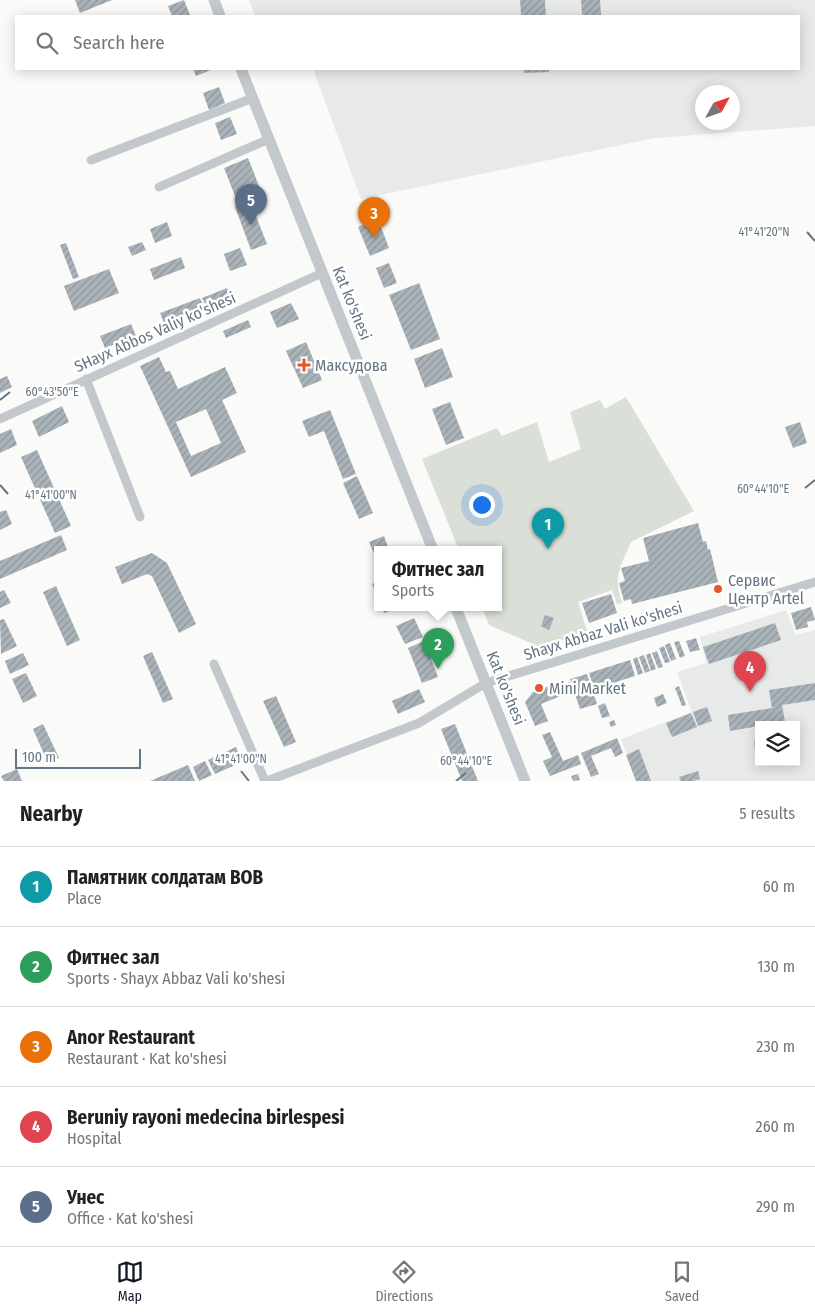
<!DOCTYPE html>
<html lang="en">
<head>
<meta charset="utf-8">
<style>
	body { margin:0; font-family:"Fira Sans Condensed",sans-serif; background:#f6f6f6; color:#222 }
	.controls { position:absolute; right:15px; bottom:15px; display:grid; overflow:hidden; border-radius:0px; box-shadow:0 2px 12px #0003 }
	.controls button { width:45px; height:45px; display:grid; place-items:center; padding:0; border:0; border-bottom:1px solid #e0e0e0; background:#fff; color:#222; font:25px sans-serif }
	.compass { position:absolute; left:695px; top:85px; width:45px; height:45px; border-radius:50%; background:#fff; box-shadow:0 2px 12px #0003; rotate:50deg }
	.scale { position:absolute; left:15px; bottom:12px; width:126px; box-sizing:border-box; padding-left:5px; border:2px solid #657683; border-top:0; font-size:14px; line-height:18px; white-space:nowrap; color:#657683; -webkit-text-stroke:4px #fff; paint-order:stroke }
	.you { position:absolute; left:481px; top:504px; width:18px; height:18px; margin:-12px; border:4px solid #fff; border-radius:50%; background:#1a73e8; box-shadow:0 0 0 8px #1a73e833 }
	.badge { display:grid; place-items:center; width:32px; height:32px; border-radius:50%; background:#111827; color:#fff; font-size:16px; font-weight:700 }
	.pin { position:absolute; translate:-50% -41px; filter:drop-shadow(0 1px 2px #0008) }
	.pin::after { content:''; position:absolute; top:26px; width:18px; height:15px; background:inherit; clip-path:polygon(0 0,100% 0,50% 100%) }
	.popup { position:absolute; left:374px; top:546px; width:128px; height:65px; box-sizing:border-box; display:grid; place-content:center; border-radius:0px; background:#fff; filter:drop-shadow(0 1px 4px #0005); font-size:16px; white-space:nowrap; color:#767676 }
	.popup b { font-size:19px; color:#222 }
	.popup::after { content:''; position:absolute; left:50%; top:100%; margin-left:-10px; border:10px solid transparent; border-top-color:#fff }
	.list { margin:0; padding:0; list-style:none }
	h2 { display:flex; justify-content:space-between; align-items:center; height:65px; margin:0; padding:0 20px; font-size:21px }
	h2 small { font-size:16px; font-weight:400; color:#767676 }
	.list li { display:grid; grid-template-columns:32px 1fr auto; gap:15px; align-items:center; box-sizing:border-box; height:80px; padding:0 20px; border-top:1px solid #e0e0e0 }
	.list b { display:block; font-size:19px; white-space:nowrap }
	.list p { margin:0; font-size:16px; white-space:nowrap; color:#767676 }
	.list em { font-size:16px; font-style:normal; color:#767676 }
	.icon { flex:none; width:28px; height:28px; fill:none; stroke:currentColor; stroke-width:2; stroke-linecap:round; stroke-linejoin:round }
	.map { position:relative; flex:none; width:815px; height:781px; overflow:hidden }
	.search { position:absolute; background:#fff; box-shadow:0 2px 12px #0003; left:15px; right:15px; top:15px; height:55px; display:flex; align-items:center; gap:12px; box-sizing:border-box; padding:0 18px; border-radius:0px; color:#767676; font-size:19px }
	.sheet { height:465px; background:#fff }
	nav { display:flex; justify-content:space-around; align-items:center; box-sizing:border-box; height:70px; border-top:1px solid #e0e0e0; background:#fff; font-size:14px; color:#767676 }
	nav a { display:grid; justify-items:center; gap:2px }
	nav .on { color:#111827 }
	.map>svg:first-child { display:block }
</style>
</head>
<body>
<div class="map">
<svg width="815" height="781" viewBox="0 0 815 781">
	<defs>
		<pattern id="building-hatch" width="6" height="6" patternUnits="userSpaceOnUse" patternTransform="scale(1.25)"><rect width="6" height="6" fill="#aab3b9"/><path d="M-1 1l2-2M0 6l6-6M5 7l2-2" fill="none" stroke="#8e969c"/></pattern>
	</defs>
	<rect width="100%" height="100%" fill="#fafaf8"/>
	<path fill="#e8e9e9" fill-rule="evenodd" d="M249,0h271l1,16h-266z
		M545,0h270v126l-160,12 -294,61 -48,-130h211v4l24,-1 1,-3h250v-53h-253zM702,92h30v30h-30z
		M786,610l10,25 19,-5v151h-179l-15,-42 71,-27 -15,-40 29,-9 -6,-26zM759,725h37v37h-37z"/>
	<path fill="#dadfd7" d="M626,397l68,114 -63,31c-11,26 -18,33 -9,61l-5,1 -5,-14 -34,12 9,29 -45,17 -53,-23 -7,-17h16v-58h-39l-37,-91 75,-31 5,8 35,-14 12,40 32,-13 -11,-37 30,-12 5,9z"/>
	<path fill="url(#building-hatch)" fill-rule="evenodd" d="M75,0h37l-32,13z
		M184,0l6,15 -18,1 -4,-10z
		M520,0h25l1,16h-25z
		M581,0h19l1,15h-19z
		M193,69h20l-17,7z
		M524,69h25v3l-25,1z
		M219,87l6,16 -16,7 -6,-17z
		M230,117l7,17 -16,6 -6,-17z
		M248,158l13,33 -24,10 -13,-33z
		M250,201l17,43 -16,6 -16,-43z
		M378,219l11,29 -19,8 -12,-29z
		M167,222l5,14 -17,7 -5,-14z
		M142,242l4,8 -14,6 -4,-9z
		M66,243l13,34 -6,2 -13,-34z
		M240,248l7,17 -17,6 -6,-17z
		M181,257l4,11 -31,12 -4,-11z
		M389,263l8,20 -13,5 -8,-20z
		M109,269l10,24 -45,18 -10,-25z
		M419,283l21,56 -29,11 -22,-55z
		M227,288l3,8 -24,10 -4,-8z
		M200,298l4,10 -40,15 -4,-10z
		M291,303l8,16 -22,9 -7,-16z
		M248,320l3,7 -25,11 -3,-7z
		M131,324l5,12 -31,12 -5,-12z
		M306,342l16,38 -19,8 -17,-37z
		M442,348l11,29 -28,11 -11,-29z
		M159,357l7,15 4,-1 8,18 47,-22 12,26 -15,7 24,52 -55,25 -51,-111zM206,409l15,34 -30,13 -15,-34z
		M7,376l5,11 -12,6v-14z
		M450,402l14,36 -18,7 -14,-36z
		M62,406l7,16 -30,15 -7,-16z
		M330,410l26,64 -13,5 -19,-48 -15,6 -7,-16z
		M800,422l7,21 -14,5 -8,-21z
		M11,429l6,16 -17,8v-19z
		M37,450l34,76 -16,7 -34,-76z
		M357,476l16,37 -14,6 -16,-36z
		M6,510l6,14 -12,6v-18z
		M698,523l5,19 3,-1 2,9 2,-1 8,33 -86,22 -1,-5 -7,2 -5,-18 6,-2 -4,-13 28,-7 -6,-23z
		M61,535l6,15 -67,29v-18z
		M384,536l5,14h-11v13l-9,-21z
		M152,553l15,10 29,61 -17,9 -27,-57 -5,-2 -25,10 -7,-17z
		M378,581v17l-6,-14z
		M56,586l24,54 -13,6 -24,-54z
		M4,590l7,13 -11,5v-16z
		M611,594l6,19 -28,10 -7,-20z
		M811,607l4,13 -8,2 1,5 -12,3 -5,-17z
		M382,608h14l-12,5z
		M545,615l9,3 -5,12 -8,-4z
		M414,618l9,19 -18,7 -9,-18z
		M4,619l13,27 -16,8 -1,-34z
		M775,623l6,17 -72,24 -6,-17z
		M696,638l4,12 -10,2 -4,-11z
		M424,641l14,36 -16,6 -14,-35z
		M679,641l6,15 -5,2 -6,-16z
		M670,643l6,16 -5,2 -6,-16z
		M664,646l6,16 -5,1 -6,-15z
		M657,651l6,16 -5,1 -6,-15z
		M152,652l21,47 -10,4 -20,-47z
		M23,653l6,12 -19,9 -5,-13z
		M650,653l6,16 -5,2 -5,-16z
		M644,655l6,16 -5,2 -6,-16z
		M637,657l6,16 -5,2 -5,-16z
		M630,660l5,16 -41,13 -5,-16z
		M26,673l11,23 -14,7 -11,-24z
		M587,674l10,30 -17,5 -10,-30z
		M570,682l3,9 -3,1 -3,-9z
		M558,683l5,12 -22,9 7,17 -13,5 -10,-24 8,-10z
		M566,683l3,10 -5,2 -4,-10z
		M815,683v17l-33,5 3,17 -26,3v1l-29,5 -2,-16 44,-7 -3,-18z
		M679,686l7,19 -4,1 -7,-18z
		M419,689l6,13 -27,12 -6,-13z
		M663,694l4,9 -10,4 -3,-9z
		M276,696l20,46 -12,5 -21,-46z
		M605,703l5,13 -8,2 -4,-12z
		M707,707l5,14 -14,5 -5,-14z
		M691,713l6,14 -25,10 -6,-14z
		M614,720l2,5 -5,2 -2,-5z
		M43,724l16,34 -11,5 -15,-34z
		M455,724l23,57h-16l-21,-52z
		M550,732l13,29 15,-6 3,9 -23,9 -5,-12 5,12 -8,3 -7,-15 9,-4 -10,-22z
		M617,738l6,15 -8,4 -4,-9 -20,8 8,18 -8,3 -10,-24z
		M759,740v18h-3l-2,-17z
		M236,747l6,15 -27,12 -7,-14z
		M639,749l12,32h-15l-10,-26z
		M205,761l7,14 -13,6 -6,-14z
		M188,765l7,16h-45z
		M17,769l5,12h-18l-3,-5z
		M698,771l2,8 -7,2h-12l-2,-4z
		M578,774l2,6 -7,1 -2,-5z"/>
	<g fill="none" stroke-linecap="round" stroke-linejoin="round">
		<path stroke="#c3c8cc" stroke-width="9" d="M91,160l162,-62
			M159,187l110,-48
			M86,379l54,138
			M0,419l322,-146
			M214,664l51,117
			M267,781l152,-58 67,-40 329,-101"/>
		<path stroke="#c3c8cc" stroke-width="11" d="M214,0l6,16
			M241,69l192,481
			M456,608l69,173"/>
	</g>
	<path fill="none" stroke="#657683" stroke-width="2" d="M807,232l8,9M0,400l10,-8M0,485l8,9M805,488l10,-8M241,771l8,10M456,781l10,-8"/>
	<g fill="#e4572e" stroke="#fff" stroke-width="2">
		<path d="M301.5 357.5h5v5h5v5h-5v5h-5v-5h-5v-5h5z"/>
		<circle cx="718" cy="589" r="5"/>
		<circle cx="539" cy="688" r="5"/>
	</g>
	<g text-anchor="middle" dominant-baseline="central" stroke-width="5" stroke-linejoin="round" paint-order="stroke">
		<g font-size="16" fill="#657683" stroke="#fff">
			<text transform="translate(352 303) rotate(68)">Kat ko'shesi</text>
			<text transform="translate(155 332) rotate(-24)">SHayx Abbos Valiy ko'shesi</text>
			<text transform="translate(603 631) rotate(-17)">Shayx Abbaz Vali ko'shesi</text>
			<text transform="translate(506 688) rotate(68)">Kat ko'shesi</text>
		</g>
		<g font-size="16" fill="#657683" stroke="#fff" text-anchor="start">
			<text x="315" y="365">Максудова</text>
			<text x="728" y="580">Сервис<tspan x="728" dy="18">Центр Artel</tspan></text>
			<text x="549" y="688">Mini Market</text>
		</g>
	</g>
	<g font-size="12" text-anchor="middle" fill="#657683" stroke="#fff" stroke-width="5" stroke-linejoin="round" paint-order="stroke">
		<text x="764" y="236">41°41'20"N</text>
		<text x="52" y="396">60°43'50"E</text>
		<text x="763" y="493">60°44'10"E</text>
		<text x="51" y="499">41°41'00"N</text>
		<text x="241" y="763">41°41'00"N</text>
		<text x="466" y="765">60°44'10"E</text>
	</g>
</svg>
<div class="controls">
<button><svg class="icon" aria-label="layers" viewBox="0 0 24 24"><path d="M12 4l9 5-9 5-9-5zM3 14l9 5 9-5"/></svg></button>
</div>
<svg class="compass" viewBox="-18 -18 36 36"><path d="M0-13l5 13h-10z" fill="#e53935"/><path d="M0 13l5-13h-10z" fill="#767676"/></svg>
<div class="scale">100 m</div>
<div class="you"></div>
<div class="pin badge" style="left:548px;top:549px;background:#0f9aa8">1</div>
<div class="pin badge" style="left:438px;top:669px;background:#2e9e5b">2</div>
<div class="popup"><b>Фитнес зал</b>Sports</div>
<div class="pin badge" style="left:374px;top:238px;background:#e8710a">3</div>
<div class="pin badge" style="left:750px;top:692px;background:#e0444e">4</div>
<div class="pin badge" style="left:251px;top:225px;background:#5c6f8a">5</div>
<div class="search"><svg class="icon" aria-label="search" viewBox="0 0 24 24"><circle cx="10" cy="10" r="6"/><path d="M15 15l6 6"/></svg>Search here</div>
</div>
<section class="sheet">
<h2>Nearby<small>5 results</small></h2>
<ul class="list">
<li><span class="badge" style="background:#0f9aa8">1</span><div><b>Памятник солдатам ВОВ</b><p>Place</p></div><em>60 m</em></li>
<li><span class="badge" style="background:#2e9e5b">2</span><div><b>Фитнес зал</b><p>Sports · Shayx Abbaz Vali ko'shesi</p></div><em>130 m</em></li>
<li><span class="badge" style="background:#e8710a">3</span><div><b>Anor Restaurant</b><p>Restaurant · Kat ko'shesi</p></div><em>230 m</em></li>
<li><span class="badge" style="background:#e0444e">4</span><div><b>Beruniy rayoni medecina birlespesi</b><p>Hospital</p></div><em>260 m</em></li>
<li><span class="badge" style="background:#5c6f8a">5</span><div><b>Унес</b><p>Office · Kat ko'shesi</p></div><em>290 m</em></li>
</ul>
</section>
<nav>
<a class="on"><svg class="icon" aria-label="map" viewBox="0 0 24 24"><path d="M3 6l6-2 6 2 6-2v14l-6 2-6-2-6 2zM9 4v14M15 6v14"/></svg>Map</a>
<a><svg class="icon" aria-label="directions" viewBox="0 0 24 24"><path d="M12 3l9 9-9 9-9-9zM9 14v-3h6M13 9l2 2-2 2"/></svg>Directions</a>
<a><svg class="icon" aria-label="saved" viewBox="0 0 24 24"><path d="M7 4h10v16l-5-4-5 4z"/></svg>Saved</a>
</nav>
</body>
</html>
